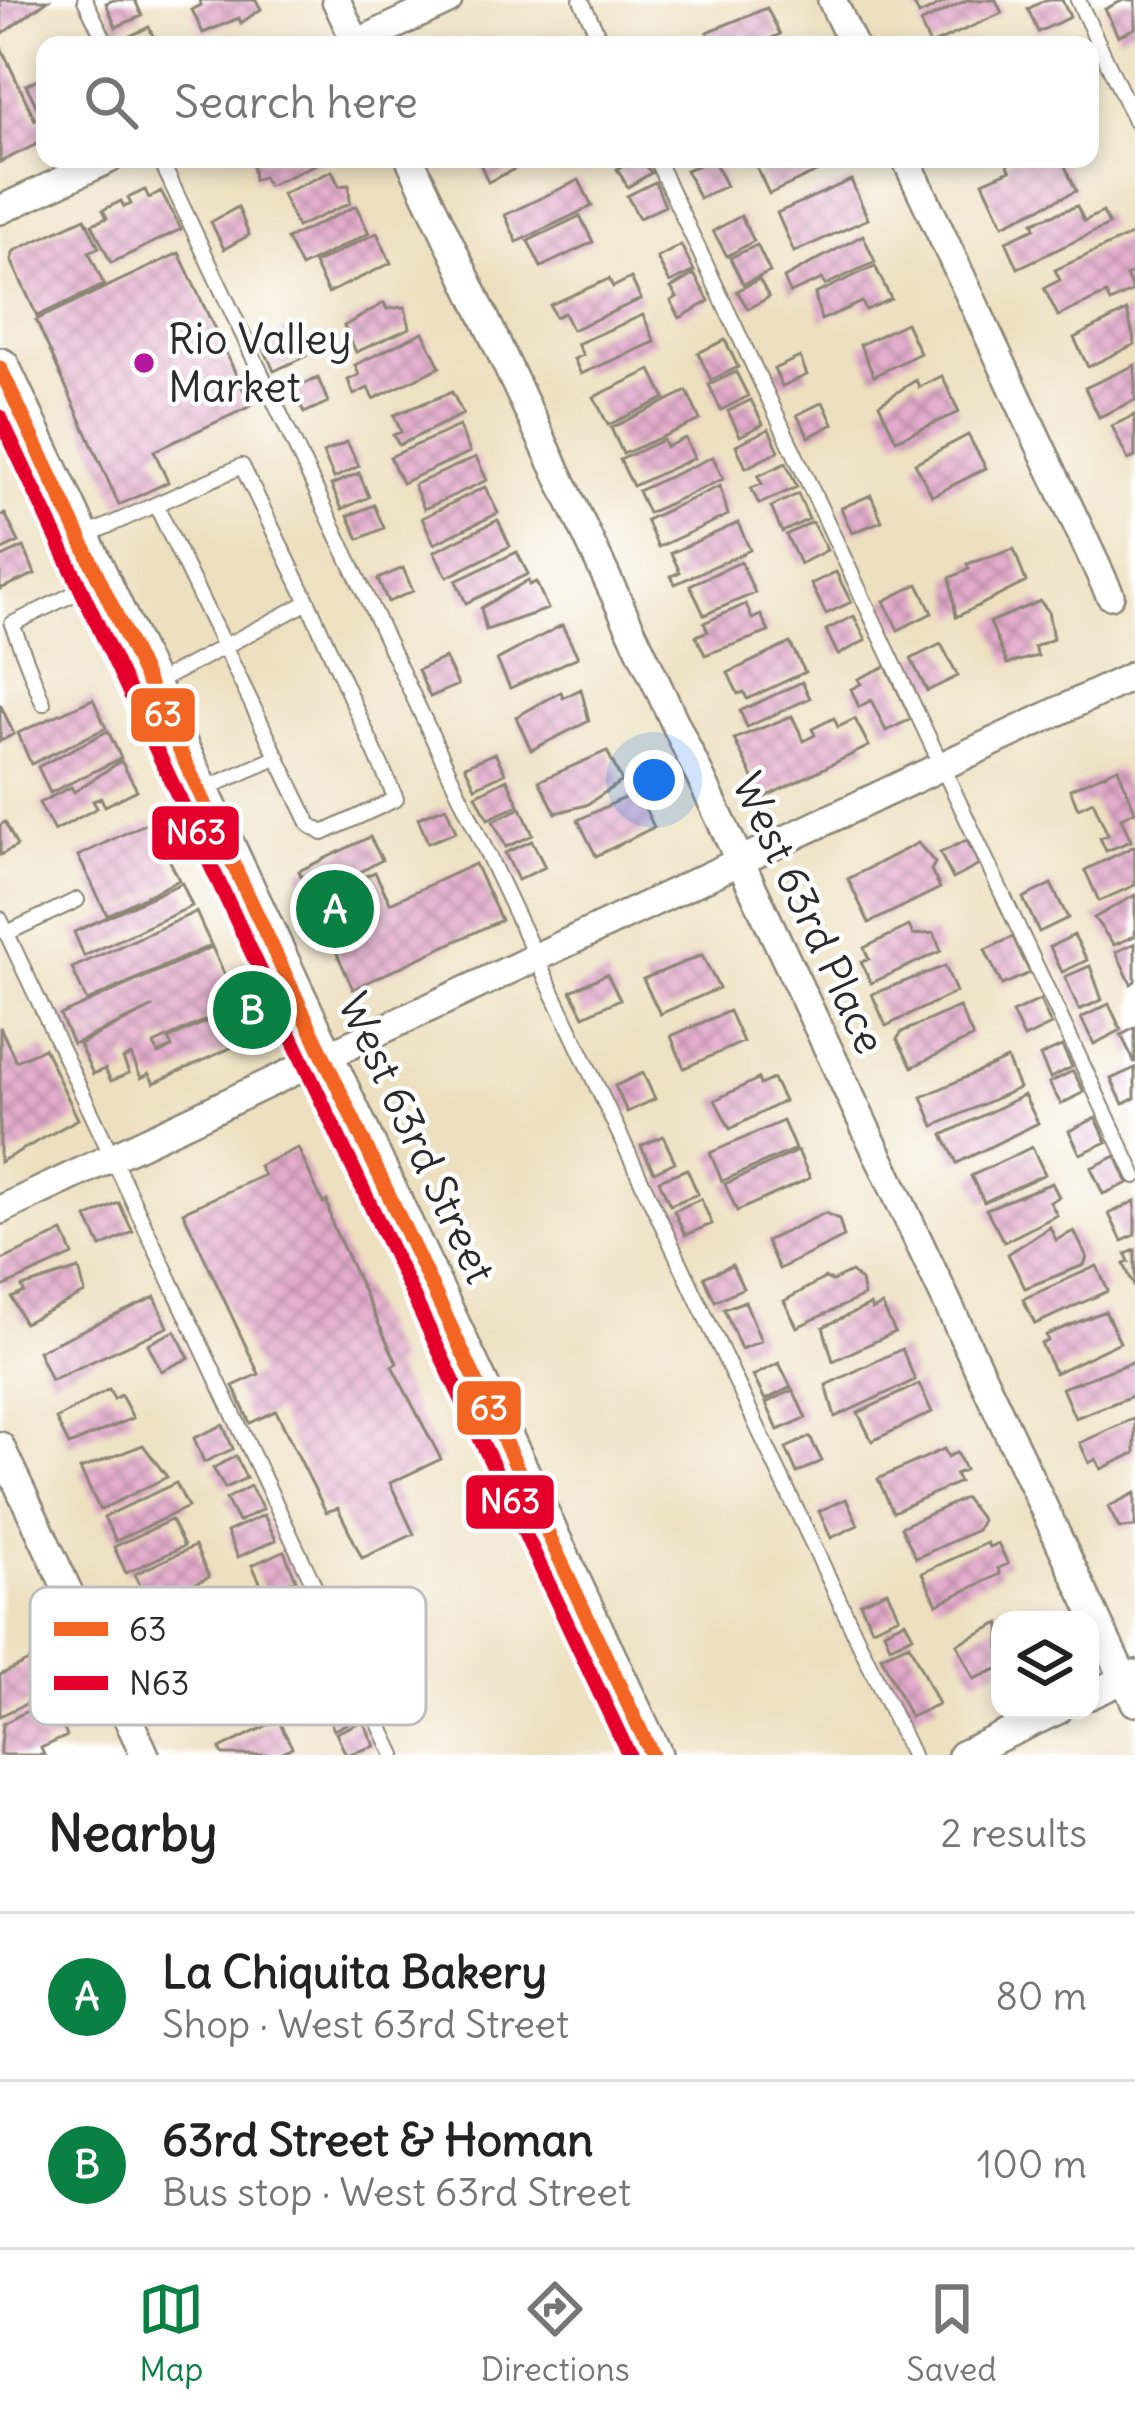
<!DOCTYPE html>
<html lang="en">
<head>
<meta charset="utf-8">
<style>
	body { margin:0; font-family:Delius,sans-serif; background:#f2f2f2; color:#222 }
	.controls { position:absolute; right:36px; bottom:36px; display:grid; overflow:hidden; border-radius:24px; box-shadow:0 6px 18px #0003 }
	.controls button { width:108px; height:108px; display:grid; place-items:center; padding:0; border:0; border-bottom:3px solid #e0e0e0; background:#fff; color:#222; font:60px sans-serif }
	.you { position:absolute; left:654px; top:780px; width:42px; height:42px; margin:-30px; border:9px solid #fff; border-radius:50%; background:#1a73e8; box-shadow:0 0 0 18px #1a73e833 }
	.badge { display:grid; place-items:center; width:78px; height:78px; border-radius:50%; background:#0b8043; color:#fff; font-size:39px; font-weight:700 }
	.pin { position:absolute; translate:-50% -50%; border:6px solid #fff; box-shadow:0 3px 12px #0006 }
	.list { margin:0; padding:0; list-style:none }
	h2 { display:flex; justify-content:space-between; align-items:center; height:156px; margin:0; padding:0 48px; font-size:51px }
	h2 small { font-size:39px; font-weight:400; color:#767676 }
	.list li { display:grid; grid-template-columns:78px 1fr auto; gap:36px; align-items:center; box-sizing:border-box; height:168px; padding:0 48px; border-top:3px solid #e0e0e0 }
	.list b { display:block; font-size:45px; white-space:nowrap }
	.list p { margin:0; font-size:39px; white-space:nowrap; color:#767676 }
	.list em { font-size:39px; font-style:normal; color:#767676 }
	.icon { flex:none; width:66px; height:66px; fill:none; stroke:currentColor; stroke-width:2; stroke-linecap:round; stroke-linejoin:round }
	.map { position:relative; flex:none; width:1135px; height:1755px; overflow:hidden }
	.search { position:absolute; background:#fff; box-shadow:0 6px 18px #0003; left:36px; right:36px; top:36px; height:132px; display:flex; align-items:center; gap:30px; box-sizing:border-box; padding:0 42px; border-radius:24px; color:#767676; font-size:45px }
	.sheet { height:492px; background:#fff }
	nav { display:flex; justify-content:space-around; align-items:center; box-sizing:border-box; height:168px; border-top:3px solid #e0e0e0; background:#fff; font-size:33px; color:#767676 }
	nav a { display:grid; justify-items:center; gap:6px }
	nav .on { color:#0b8043 }
	.map>svg:first-child { display:block }
</style>
</head>
<body>
<div class="map">
<svg width="1135" height="1755" viewBox="0 0 1135 1755">
	<defs>
		<pattern id="building-cross-hatch" width="8" height="8" patternUnits="userSpaceOnUse" patternTransform="scale(3)"><rect width="8" height="8" fill="#e4accc"/><path d="M0 0l8 8M0 8l8-8" fill="none" stroke="#b98ca6"/></pattern>
	</defs>
	<rect width="100%" height="100%" fill="#fff"/>
	<filter id="ink" filterUnits="userSpaceOnUse"><feTurbulence type="fractalNoise" baseFrequency=".00833" numOctaves="2"/><feDisplacementMap in="SourceGraphic" scale="24" xChannelSelector="R" yChannelSelector="G"/><feConvolveMatrix kernelMatrix="1 2 1 2 8 2 1 2 1" color-interpolation-filters="sRGB"/></filter>
	<filter id="wash" filterUnits="userSpaceOnUse"><feTurbulence type="fractalNoise" baseFrequency=".004" numOctaves="4" result="noise"/><feDisplacementMap in="SourceGraphic" scale="48" xChannelSelector="R" yChannelSelector="G"/><feGaussianBlur stdDeviation="2.7" result="paint"/><feColorMatrix in="noise" values="0 0 0 0 0 0 0 0 0 0 0 0 0 0 0 0 0 1.4 0 .05"/><feComposite in="paint" operator="in"/></filter>
	<g filter="url(#wash)">
		<rect width="100%" height="100%" fill="#ede0c0"/>
		<g id="blocks">
			<path fill="url(#building-cross-hatch)" d="M0,0h48l-46,34z
				M113,0h22l7,16 -26,11 -10,-24z
				M199,0h57l5,9 -20,14 -2,-5 -36,15 -11,-23 9,-5z
				M912,0h37l-30,15z
				M967,0h29l6,13 -72,32 -10,-22z
				M1045,0h17l8,17 -32,15 -10,-23z
				M1124,0h11v28l-17,8 -13,-27z
				M767,8l13,26 -22,11h-45l-6,-13z
				M149,27l8,18h-32l-3,-5z
				M0,45l35,75 7,-3 -16,-32 19,-9v64l-45,22z
				M252,159h75l-59,27 -5,-9 -9,3z
				M478,159h57l-47,23z
				M633,159h8l10,14 -23,14 -11,-18z
				M713,159l13,27 -27,12 -13,-28z
				M770,159h74l-75,35 -13,-28z
				M1012,159h50l14,32 -73,34 -20,-43 27,-12 -4,-9z
				M332,171l7,15 10,-1 1,18 -53,24 -15,-33z
				M579,180l13,26 -75,36 -12,-27z
				M851,180l17,39 -74,33 -17,-39z
				M655,182l10,24 -26,12 -12,-22z
				M145,190l4,8 12,-7 20,38 -70,34 -19,-39 15,-6 -4,-8 18,-9 3,6 7,-3 -3,-6z
				M356,206l13,27 -68,34 -14,-28z
				M1077,206l7,15 19,-9 6,13 -91,43 -12,-27 29,-13 -2,-6z
				M238,207l11,28 -25,14 -13,-27z
				M580,216l13,26 -52,25 -13,-26z
				M741,216l13,25 -27,15 -14,-25z
				M85,218l14,30 -10,4 15,33 -67,31 -26,-56 3,-9z
				M377,233l14,30 -63,30 -14,-29z
				M1135,233v39l-9,4 7,15 -23,11 -4,-8 -48,22 -14,-28 16,-8 -5,-10z
				M863,235l12,27 -50,23 -3,-6 -32,14 -6,-15z
				M681,245l13,26 -24,12 -13,-25z
				M757,245l13,27 -27,12 -13,-26z
				M179,253l72,153 -97,45 14,31 -49,23 -83,-185z
				M875,266l16,33 -25,11 -4,-8 -41,18 -6,-26z
				M694,274l15,27 -29,17 -9,-17 6,-4 -6,-9z
				M631,278l10,21 -69,31 -8,-17 -9,4 -5,-12 59,-26 4,8z
				M759,279l10,18 -21,12 -11,-18z
				M384,303l3,6 18,-2 5,21 -54,24 -12,-26z
				M1127,311l8,33 -47,23 -14,-29z
				M643,315l12,27 -74,32 -7,-15 9,-4 -6,-11z
				M906,323l14,30 -46,23 -14,-31z
				M292,328l14,28 -32,15 -13,-29z
				M423,332l17,35 -67,32 -5,-11 -14,7 -6,-15 11,-5 -4,-10z
				M725,340l13,27 -27,13 -13,-27z
				M800,357l7,18 -25,11 -8,-17z
				M1135,365v35l-36,17 -14,-29z
				M651,370l14,28 -57,27 -14,-28z
				M736,372l12,24 -27,14 -12,-25z
				M942,376l17,36 -63,28 -17,-36 37,-24 3,7z
				M318,378l10,24 -24,11 -10,-25z
				M687,391l13,29 -77,34 -12,-26z
				M452,392l11,22 -64,31 -6,-10 8,-3 -7,-17z
				M751,400l12,24 -23,12 -12,-25z
				M823,402l10,22 -24,13 -12,-22z
				M1135,415v42l-7,3 -16,-34z
				M459,426l11,26 -68,31 -12,-26z
				M769,429l10,22 -33,17 -10,-23z
				M968,435l18,33 -54,28 -17,-33z
				M685,438l9,20 -61,28 -13,-26 43,-20 3,7z
				M347,442l12,24 -25,12 -11,-25z
				M476,457l11,23 -63,29 -10,-24z
				M713,457l10,22 -75,34 -10,-22z
				M786,463l11,24 -38,17 -8,-16 11,-4 -4,-8z
				M359,473l10,24 -27,12 -11,-24z
				M720,486l8,29 -70,32 -12,-27z
				M485,487l13,26 -64,31 -12,-26z
				M798,494l11,25 -27,13 -11,-25z
				M871,495l11,26 -30,12 -11,-25z
				M374,505l10,23 -25,11 -11,-23z
				M5,514l14,28 -19,9v-35z
				M498,520l12,26 -63,31 -13,-25z
				M812,522l15,28 -27,14 -14,-29z
				M738,523l12,27 -75,34 -4,-8 9,-4 -9,-19z
				M24,547l11,27 -35,15v-31z
				M1014,549l12,33 -70,35 -6,-39 19,-9 -2,-5z
				M517,552l11,22 -62,29 -10,-22z
				M741,562l14,31 -51,22 -14,-30z
				M403,568l10,23 -25,11 -10,-23z
				M836,572l15,30 -25,12 -15,-30z
				M528,580l1,5 7,-3 12,27 -62,21 -5,-22z
				M918,584l14,29 -34,17 -14,-29z
				M1040,601l8,10 5,28 -19,8 4,9 -31,8 -17,-42z
				M746,604l6,15 9,-4 8,17 -64,23 -9,-19 12,-5 -4,-8z
				M854,616l12,24 -28,15 -12,-25z
				M562,625l16,32 -68,31 -13,-28z
				M790,643l15,29 -58,27 -3,-7 -6,2 -10,-21z
				M941,644l17,32 -31,15 -16,-32z
				M445,658l13,27 -28,12 -12,-27z
				M886,666l25,53 -25,12 -15,-31 -12,7 -8,-18 10,-5 -3,-5z
				M802,682l8,16 -63,29 -7,-16z
				M581,689l8,32 -58,29 -15,-33 45,-25 2,6z
				M93,699l13,29 -75,36 -13,-31z
				M0,704l14,30 -14,7z
				M792,716l12,25 11,-6 -3,-6 22,-11 4,9 17,-8 14,27 -106,52 -29,-59z
				M108,731l13,27 -71,35 -12,-26z
				M607,751l15,30 -36,24 -30,8 -17,-32z
				M495,753l10,20 -30,14 -10,-21z
				M121,761l16,29 -32,16 -4,-8 -8,3 4,7 -43,23 -15,-28 32,-16 3,5z
				M1118,768l17,43 -14,7 10,23 -25,10 -6,-13 8,-3 -15,-34 -15,7 -8,-19z
				M507,779l12,26 -31,14 -12,-24z
				M637,792l17,35 -58,29 -18,-36z
				M446,807l10,25 -28,11 -10,-25z
				M521,808l12,27 -27,12 -13,-26z
				M151,821l28,59 -72,35 -29,-59z
				M5,822l12,24 -17,9v-30z
				M370,837l12,23 -71,39 -12,-28z
				M967,840l12,25 -26,14 -13,-26z
				M532,841l13,26 -27,13 -13,-27z
				M918,843l17,20 -4,7 9,18 -71,35 -21,-44z
				M1135,846v39l-36,16 -14,-31z
				M475,864l26,56 -148,69 -40,-89 62,-28 15,31z
				M182,883l10,23 -108,50 -10,-24z
				M1051,884l17,34 -29,14 -16,-34z
				M1135,895v41l-21,9 -20,-27z
				M196,912l15,33 -124,56 -15,-33z
				M909,926l4,9 21,-2 7,18 -70,32 -10,-21 8,-3 -5,-11z
				M1074,935l13,25 -25,12 -12,-25z
				M1013,937l17,36 -28,12 -17,-35z
				M1135,943v38l-4,3 -15,-32z
				M212,947l26,58 -84,39 4,10 14,-7 -4,-8 72,-32 14,30 -100,46 -5,-9 -8,4 -10,-23 -8,4 6,14 -18,8 -6,-12 -12,5 -14,-30 75,-37 -81,37 -13,-29z
				M702,955l17,33 -59,26 -17,-35z
				M945,966l11,26 -70,34 -14,-32z
				M1090,966l12,34 -23,10 -14,-33z
				M607,974l13,25 -36,17 -13,-25z
				M1040,1000l11,25 -27,13 -12,-25z
				M1109,1004l12,26 -27,14 -13,-26z
				M959,1007l14,30 -61,30 -15,-28 5,-7z
				M729,1011l14,31 -59,26 -13,-32z
				M0,1027l16,34 28,-13 34,71 -78,43z
				M1135,1028v35l-14,-28z
				M1062,1046l10,21 -22,11 -10,-22z
				M1007,1059l12,29 -85,38 -12,-29z
				M1135,1068v30l-12,6 -12,-25z
				M1073,1071l11,21 -23,12 -12,-21z
				M643,1073l12,26 -28,13 -12,-26z
				M758,1079l2,6 13,-6 11,22 -54,28 -15,-29z
				M1024,1095l14,28 -81,40 -14,-28z
				M1096,1118l11,24 -27,12 -11,-23z
				M783,1121l12,28 -73,32 -12,-28z
				M663,1136l12,26 -21,10 -13,-26z
				M1032,1147l13,27 -61,28 -13,-26z
				M298,1148l25,55 4,-2 5,23 65,139 -5,3 49,93 -51,24 24,51 -52,24 -24,-50 -12,4 -50,-101 -26,12 -17,-37 26,-12 -76,-162 81,-37 -5,-9z
				M798,1151l12,27 -73,33 -12,-27z
				M1116,1156l12,27 -25,11 -12,-26z
				M687,1169l11,25 -28,11 -11,-25z
				M1052,1183l7,14 -9,5 7,13 -53,27 -18,-33z
				M701,1199l11,25 -27,11 -11,-24z
				M1135,1201v34l-13,6 -13,-27z
				M119,1203l14,29 -32,15 -14,-29z
				M825,1213l14,6 5,18 -65,32 -13,-28z
				M1050,1227l6,13 18,-9 13,26 -3,8 -59,23 -17,-34z
				M63,1232l10,23 -73,33v-27z
				M1135,1250v38l-11,-24 5,-2 -3,-8z
				M732,1265l11,23 -28,13 -11,-24z
				M1097,1266l11,25 -73,33 -12,-25z
				M79,1269l6,24 -61,30 -12,-25 12,-6 -2,-5z
				M851,1272l10,9 3,15 -67,31 -13,-26 41,-23 7,3z
				M155,1297l13,30 -117,53 -13,-29z
				M745,1301l16,40 -20,8 -17,-40z
				M870,1305l2,5 10,-5 13,27 -62,29 -10,-34z
				M1105,1311l15,31 -65,31 -14,-29 7,-3 -2,-6z
				M175,1331l14,27 -28,13 -13,-27z
				M902,1349l13,31 -80,37 -9,-32z
				M1135,1361v34l-60,23 -13,-30z
				M779,1363l12,24 -26,13 -12,-24z
				M919,1384l13,28 -60,29 -14,-28z
				M109,1389l5,10 7,-4 12,23 -64,27 -13,-26z
				M793,1390l13,28 -28,12 -12,-27z
				M1135,1418v35l-34,16 -5,-10 -7,4 -9,-20z
				M223,1425l10,24 -29,13 -10,-24z
				M810,1437l12,24 -25,12 -11,-25z
				M143,1445l24,32 -67,33 -20,-41z
				M944,1449l4,8 9,-5 8,18 -10,4 4,8 -66,30 -15,-33z
				M236,1456l10,22 -21,10 -12,-20z
				M176,1483l12,24 -72,34 -12,-24z
				M250,1486l13,23 -25,13 -12,-23z
				M1135,1493v34l-16,1 -11,-21z
				M965,1498l17,22 -5,10 -61,28 -15,-31z
				M846,1499l12,26 -27,13 -12,-27z
				M264,1515l12,25 -38,17 -11,-25z
				M171,1520l13,26 -58,27 -12,-26z
				M987,1543l2,4 9,-4 10,21 -10,4 2,6 -63,30 -15,-31z
				M195,1546l14,31 -60,28 -14,-31z
				M284,1551l12,29 -31,13 -13,-28z
				M887,1591l12,25 -27,12 -12,-25z
				M905,1621l8,15 -23,10 -6,-15z
				M1000,1623v45l-26,11 -17,-35z
				M909,1644l29,60 -28,13 -29,-61z
				M35,1658l16,34 -51,24v-41z
				M349,1693l11,24 -26,13 -11,-24z
				M53,1707l14,29 -26,12 3,7h-44l3,-31 26,-14 3,6z
				M278,1720l14,27 -15,8h-54l-3,-6z
				M363,1721l12,25 -29,9 -10,-22z"/>
		</g>
	</g>
	<g filter="url(#ink)">
		<use href="#blocks" fill-opacity="0" stroke="#8c8676" stroke-width="3"/>
		<g fill="none" stroke-linecap="round" stroke-linejoin="round">
			<defs>
				<path id="lane" d="M85,0l22,45
					M581,0l22,45
					M1078,0l57,121
					M160,159l752,1596
					M656,159l479,1017
					M156,505l154,320 13,8 73,-34 -88,-197
					M85,536l157,-70 66,136 -156,83
					M43,703l-31,-79 84,-41
					M200,791l78,-34
					M0,919l394,836
					M7,933l70,-33"/>
				<path id="street" d="M336,0l21,45
					M832,0l21,45
					M353,45l95,-45
					M410,159l725,1543
					M906,159l204,436
					M0,210l109,-51
					M0,1210l1135,-535
					M0,1446l145,309
					M1090,1695l45,-21
					M962,1755l96,-45"/>
				<path id="secondary" d="M0,368l652,1387"/>
			</defs>
			<use href="#lane" stroke="#8c8676" stroke-width="18"/>
			<use href="#street" stroke="#8c8676" stroke-width="32"/>
			<use href="#secondary" stroke="#8c8676" stroke-width="44"/>
			<use href="#lane" stroke="#fff" stroke-width="14"/>
			<use href="#street" stroke="#fff" stroke-width="27"/>
			<use href="#secondary" stroke="#fff" stroke-width="39"/>
			<defs>
				<path id="bus-1" d="M0,368l652,1387"/>
				<path id="bus-2" d="M0,417l629,1338"/>
			</defs>
			<use href="#bus-1" stroke="#fff" stroke-width="24"/>
			<use href="#bus-2" stroke="#fff" stroke-width="24"/>
			<use href="#bus-1" stroke="#f26522" stroke-width="15"/>
			<use href="#bus-2" stroke="#e4002b" stroke-width="15"/>
		</g>
	</g>
	<circle fill="#b5179e" stroke="#fff" stroke-width="4.5" cx="144" cy="363" r="12"/>
	<g text-anchor="middle" dominant-baseline="central" stroke-width="9" stroke-linejoin="round" paint-order="stroke">
		<g font-size="42" fill="#2b2b2b" stroke="#fff" text-anchor="start">
			<text x="168" y="339">Rio Valley<tspan x="168" dy="48">Market</tspan></text>
		</g>
		<g font-size="42" fill="#2b2b2b" stroke="#fff">
			<text transform="translate(809 913) rotate(65)">West 63rd Place</text>
			<text transform="translate(417 1138) rotate(65)">West 63rd Street</text>
		</g>
	</g>
	<rect x="30" y="1587" width="396" height="138" rx="18" fill="#fff" stroke="#bfbfbf" stroke-width="3"/>
	<rect x="54" y="1622" width="54" height="14" fill="#f26522"/>
	<rect x="54" y="1676" width="54" height="14" fill="#e4002b"/>
	<g font-size="33" fill="#2b2b2b">
		<text x="129" y="1641">63</text>
		<text x="129" y="1695">N63</text>
	</g>
	<g stroke="#fff" stroke-width="4.5">
		<rect x="129" y="686" width="68" height="58" rx="12" fill="#f26522"/>
		<rect x="150" y="804" width="91" height="58" rx="12" fill="#e4002b"/>
		<rect x="455" y="1379" width="68" height="58" rx="12" fill="#f26522"/>
		<rect x="464" y="1473" width="92" height="58" rx="12" fill="#e4002b"/>
	</g>
	<g font-size="33" text-anchor="middle" font-weight="bold" fill="#fff">
		<text x="163" y="726">63</text>
		<text x="196" y="844">N63</text>
		<text x="489" y="1420">63</text>
		<text x="510" y="1513">N63</text>
	</g>
</svg>
<div class="controls">
<button><svg class="icon" aria-label="layers" viewBox="0 0 24 24"><path d="M12 4l9 5-9 5-9-5zM3 14l9 5 9-5"/></svg></button>
</div>
<div class="you"></div>
<div class="pin badge" style="left:335px;top:909px">A</div>
<div class="pin badge" style="left:252px;top:1010px">B</div>
<div class="search"><svg class="icon" aria-label="search" viewBox="0 0 24 24"><circle cx="10" cy="10" r="6"/><path d="M15 15l6 6"/></svg>Search here</div>
</div>
<section class="sheet">
<h2>Nearby<small>2 results</small></h2>
<ul class="list">
<li><span class="badge">A</span><div><b>La Chiquita Bakery</b><p>Shop · West 63rd Street</p></div><em>80 m</em></li>
<li><span class="badge">B</span><div><b>63rd Street &amp; Homan</b><p>Bus stop · West 63rd Street</p></div><em>100 m</em></li>
</ul>
</section>
<nav>
<a class="on"><svg class="icon" aria-label="map" viewBox="0 0 24 24"><path d="M3 6l6-2 6 2 6-2v14l-6 2-6-2-6 2zM9 4v14M15 6v14"/></svg>Map</a>
<a><svg class="icon" aria-label="directions" viewBox="0 0 24 24"><path d="M12 3l9 9-9 9-9-9zM9 14v-3h6M13 9l2 2-2 2"/></svg>Directions</a>
<a><svg class="icon" aria-label="saved" viewBox="0 0 24 24"><path d="M7 4h10v16l-5-4-5 4z"/></svg>Saved</a>
</nav>
</body>
</html>
